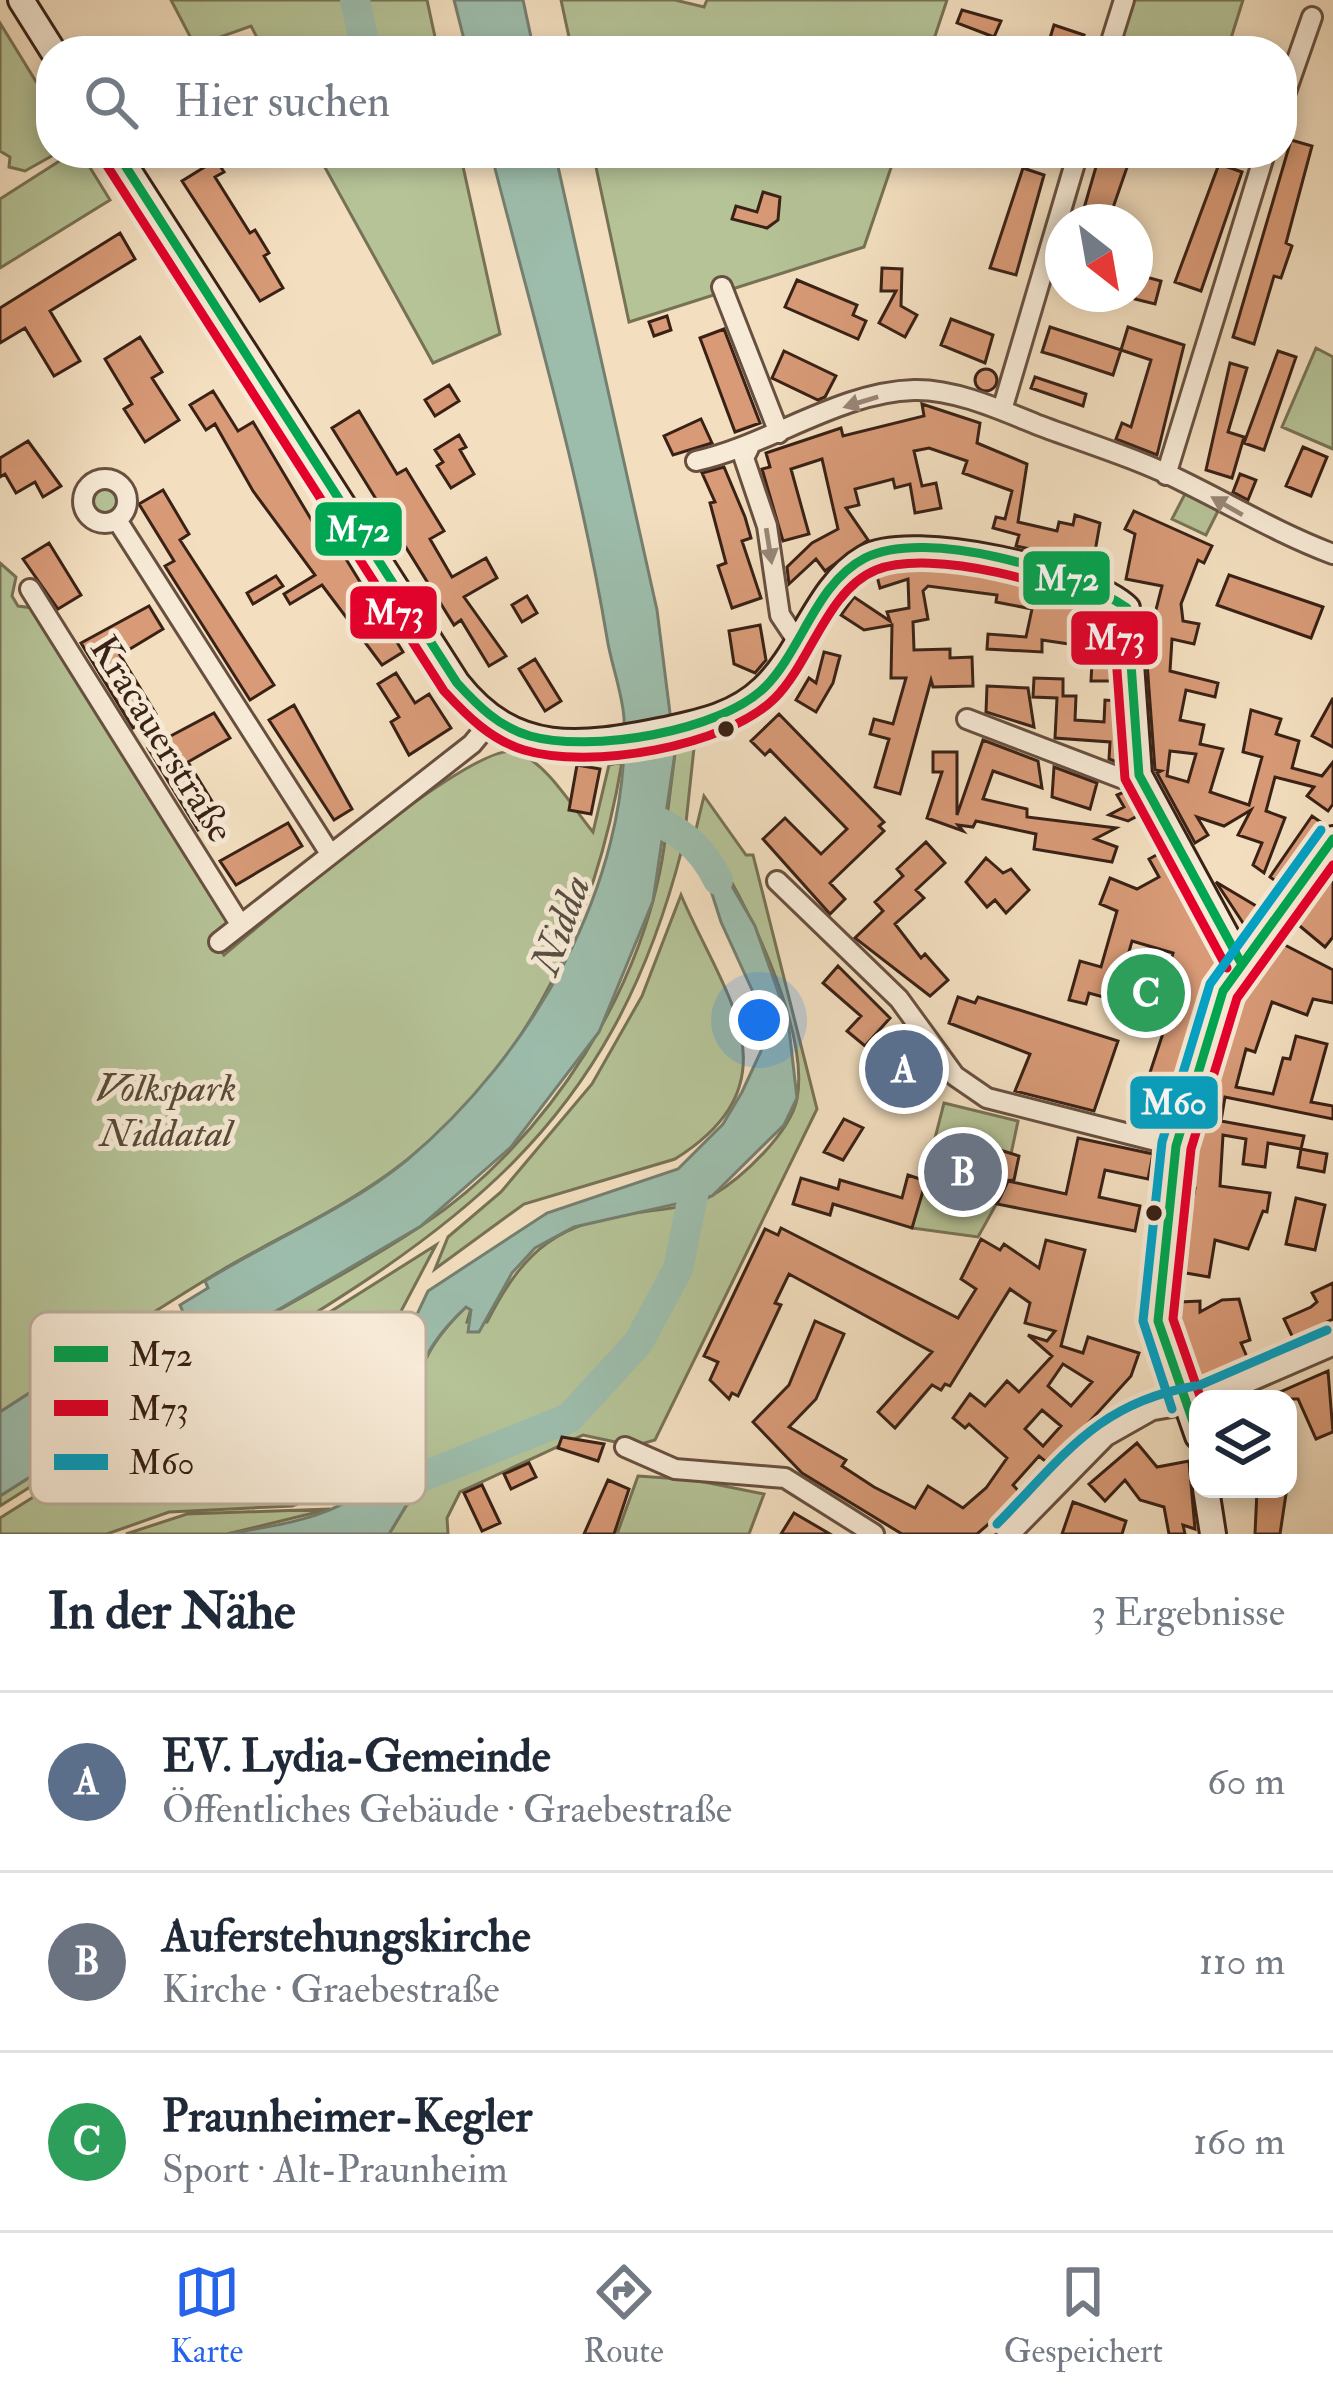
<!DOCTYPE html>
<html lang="de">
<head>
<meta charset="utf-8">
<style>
	body { margin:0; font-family:"IM FELL Double Pica",serif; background:#f2f2f3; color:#1f2937 }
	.controls { position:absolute; right:36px; bottom:36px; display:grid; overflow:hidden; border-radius:24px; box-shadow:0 6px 18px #0003 }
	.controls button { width:108px; height:108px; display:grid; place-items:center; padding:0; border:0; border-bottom:3px solid #e0e1e3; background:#fff; color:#1f2937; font:60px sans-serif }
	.compass { position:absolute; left:1045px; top:204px; width:108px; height:108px; border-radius:50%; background:#fff; box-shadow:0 6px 18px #0003; rotate:149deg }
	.you { position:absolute; left:759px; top:1020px; width:42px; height:42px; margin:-30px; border:9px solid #fff; border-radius:50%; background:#1a73e8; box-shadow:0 0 0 18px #1a73e833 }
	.badge { display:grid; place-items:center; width:78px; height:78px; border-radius:50%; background:#2563eb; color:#fff; font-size:39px; font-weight:700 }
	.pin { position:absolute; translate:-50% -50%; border:6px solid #fff; box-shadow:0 3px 12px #0006 }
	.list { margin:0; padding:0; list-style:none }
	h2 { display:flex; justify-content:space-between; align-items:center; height:156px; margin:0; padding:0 48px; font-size:51px }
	h2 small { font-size:39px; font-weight:400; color:#747a83 }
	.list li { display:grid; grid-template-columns:78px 1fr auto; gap:36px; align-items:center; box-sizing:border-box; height:180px; padding:0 48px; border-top:3px solid #e0e1e3 }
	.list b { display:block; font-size:45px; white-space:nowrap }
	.list p { margin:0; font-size:39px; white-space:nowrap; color:#747a83 }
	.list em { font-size:39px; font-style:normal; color:#747a83 }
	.icon { flex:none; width:66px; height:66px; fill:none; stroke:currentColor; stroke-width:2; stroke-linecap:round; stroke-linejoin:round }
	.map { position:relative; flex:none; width:1333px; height:1534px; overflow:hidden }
	.search { position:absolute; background:#fff; box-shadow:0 6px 18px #0003; left:36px; right:36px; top:36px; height:132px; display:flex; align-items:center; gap:30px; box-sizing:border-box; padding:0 42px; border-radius:48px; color:#747a83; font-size:45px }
	.sheet { height:696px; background:#fff }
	nav { display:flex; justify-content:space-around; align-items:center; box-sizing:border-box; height:168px; border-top:3px solid #e0e1e3; background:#fff; font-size:33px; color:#747a83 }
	nav a { display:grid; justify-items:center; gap:6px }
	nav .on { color:#2563eb }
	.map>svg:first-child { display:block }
</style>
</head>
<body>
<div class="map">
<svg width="1333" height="1534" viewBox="0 0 1333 1534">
	<rect width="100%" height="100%" fill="#f3dfc0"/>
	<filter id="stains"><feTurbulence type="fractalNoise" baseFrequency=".00167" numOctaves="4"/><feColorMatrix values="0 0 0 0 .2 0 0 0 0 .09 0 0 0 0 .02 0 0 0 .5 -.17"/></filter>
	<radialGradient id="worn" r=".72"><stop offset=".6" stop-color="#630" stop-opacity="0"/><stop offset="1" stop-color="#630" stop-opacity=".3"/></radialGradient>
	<path fill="#b5c397" stroke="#777256" stroke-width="3" d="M171,0h256l11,51h-174l-13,-25 -56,20z
		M561,0h114l29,7 3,-7h240l-17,51h-358z
		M1122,0h121l-16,51h-125z
		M0,23l51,83v47h6l-32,18 -16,-4 1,-10 -10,-6z
		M72,153h9l29,47 -110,68v-69z
		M317,153h143l40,181 -67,29z
		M593,153h303l-32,94 -235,75z
		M1316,348l17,9v92l-51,-22z
		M90 502a15 15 0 1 1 30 0a15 15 0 1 1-30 0Z
		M1187,490l33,17 -14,28 -34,-16z
		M0,563l16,14 -4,19 6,10 15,2 194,307 -1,11 -14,12 12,17c43,-35 251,-218 293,-203 31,12 55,55 76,80l16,-67 13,-3c-26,155 -91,302 -219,401 -55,43 -121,72 -181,107 -77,46 -146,93 -222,142z
		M694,748l-9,84 -18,-15 8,-64z
		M704,796l42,59h7l64,254 -162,331 -21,6 -51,-11 -123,57 -13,26 1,16h-59l17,-28 49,-44 -44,5c0,-72 0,-107 55,-160l5,2 -4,13h20c37,-73 72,-101 155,-110 23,-3 51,-5 71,-17 29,-17 77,-62 84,-96 13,-68 -52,-202 -90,-257l-15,4z
		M666,832l16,17c-73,283 -224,379 -461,522l-13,-21c69,-40 145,-79 213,-124 126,-83 229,-244 245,-394z
		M681,895c41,97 120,185 -6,264l-151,45 -89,65 13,-32 53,-45 91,-108 50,-88z
		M944,1103l74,18 -15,71 -25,45 -66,-9z
		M436,1245l-56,106 -35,129 -9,10 -10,-1 -57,-36 -58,-66z
		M185,1370l5,16 -190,120v-10l184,-116z
		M202,1391l67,69 52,35 -29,11 -123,6 -62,22h-107v-16z
		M638,1476l56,4 70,14 -15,40h-132z
		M330,1509l-103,25h-101l61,-20z"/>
	<path fill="#9dbdac" stroke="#757f70" stroke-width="3" d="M454,0h69l11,51h-67z
		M491,153h64l102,457 18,143 -22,148 -54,131 -88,115 -90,79 -235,138 -6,4 4,11 -184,117v-84l132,-85 5,7 46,-22 -3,-7 28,-17 -3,-7c66,-41 141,-71 202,-121 124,-104 224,-276 217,-442 -2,-27 -13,-54 -17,-80 -27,-163 -75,-325 -116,-485z
		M707,843l48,83 33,94 9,78 -13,27 -72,71 -138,31 -39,21 -23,25 -33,59h-11l3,-22 -5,-3c-55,51 -56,88 -55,159l46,-6 -51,46 -17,28h-162c45,-8 98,-14 136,-43v-27l22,-82 43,-91 119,-78 131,-44 45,-45 19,-32 19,-41 3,-35 -43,-94 -24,-75z"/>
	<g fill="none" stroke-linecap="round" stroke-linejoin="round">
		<path stroke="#9dbdac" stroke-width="30" d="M355,0l11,51
			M642,815c35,13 59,30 76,65
			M424,1476l145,-58 69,-75 40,-74 19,-92 10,-10"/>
	</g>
	<path fill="#d89a77" stroke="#392116" stroke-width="3" fill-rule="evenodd" d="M962,10l39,11 -7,16 -37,-14z
		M1054,25l30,10 -6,16h-32z
		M1291,140l21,6 -26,97 6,3 -11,32 -7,-2 -20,68 -21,-7z
		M1100,153h32l-24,69h-28z
		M216,160l8,12 -9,5 35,56 5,-3 14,23 -5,3 19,32 -23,13 -78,-120z
		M1219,164l23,8 -41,119 -26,-9z
		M1023,168l21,7 -28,100 -26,-7z
		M763,192l17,5 -2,23 -11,8 -35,-9 4,-13 21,6z
		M120,233l15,26 -85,52 30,50 -26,15 -29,-48 -25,15v-35z
		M882,268l20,1 -1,37 16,9 -12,22 -26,-14 17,-32h-15z
		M1135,274l26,7 -6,23 -20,-5z
		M797,280l60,25 -4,10 13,6 -8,18 -73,-32z
		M667,316l4,14 -17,6 -5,-14z
		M951,319l42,16 -8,28 -44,-18z
		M1050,327l71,23 7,-23 56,18 -27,110 -41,-16 6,-16 9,4 20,-67 -30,-10 -8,25 -57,-19 -14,-4z
		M724,329l36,94 -25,9 -35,-94z
		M140,337l22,35 -10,6 27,42 -34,22 -21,-33 8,-5 -27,-45z
		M784,351l52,25 -11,21 -7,3 -46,-22z
		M1278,351l18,6 -32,93 -20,-7z
		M1230,363l17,5 -19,64 16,5 -12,41 -26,-8z
		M975 380a11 11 0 1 1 22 0a11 11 0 1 1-22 0Z
		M1035,377l51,17 -3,12 -52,-18z
		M449,385l10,16 -24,15 -10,-16z
		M213,391l25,40 15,-9 77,129 8,-5 65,106 -21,13 -60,-80 -32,19 -6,-10 31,-19 -62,-84 -38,-67 -9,6 -16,-25z
		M922,404l58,19 -3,20 50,21 -9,58 39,9 2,-9 14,3 2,-10 25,8 -8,46 -16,-6 1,-4 -61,-13 3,-11 -26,-7 3,-11 9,2 7,-28 -49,-18 4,-12 -38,-13 -15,3 8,35 14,-3 5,25 -26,5 -5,-29 -15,4 -2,-9 -38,10 4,16 -13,3 22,32 -43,31 -9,-12 -27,25 -2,-17 25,-24 26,-14 -16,-70 -31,10 18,65 -26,7 -21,-72 8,-2 -4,-14 75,-25 2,8 81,-20z
		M359,411l38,63 9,-5 38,62 -14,8 22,38 34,-19 11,20 -33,19 42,59 -17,10 -28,-46 -7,5 -122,-197z
		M701,419l11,24 -39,12 -9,-19z
		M459,435l7,12 -6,3 14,24 -23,14 -14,-22 6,-4 -8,-12z
		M28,441l33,45 -18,11 -8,-15 -19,11 -11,-19 -5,3v-19z
		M1303,447l24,10 -16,39 -25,-10z
		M724,467l21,50 6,21 -9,3 19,57 -29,10 -14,-42 8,-3 -16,-60 5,-1 -13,-29z
		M1240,474l16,6 -8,20 -15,-8z
		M163,490l26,44 -9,6 94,145 -24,15 -85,-134 9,-5 -35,-57z
		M1134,511l78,35 -8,17 -6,-3 -17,44 2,17 16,3 -5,20 -22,-5 -2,32 48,12 -3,14 -29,-7 -6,30 24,5 -4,19 23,5 -13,43 39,13 13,-48 -19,-5 8,-42 30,9 -5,15 23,7 -7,27 30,8 11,-14v42l-5,7 -21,-15 7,-9 -39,-10 -9,34 19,7 -21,55 -11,-8 9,-22 -24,-8 13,-25 -27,16 -27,-9 11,18 -13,8 -38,-70 4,-2 -6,-1 -9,-121 16,-63 -36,-7 9,-45 -10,-5zM1170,751l26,3 -8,28 -21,-6z
		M49,543l32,52 -23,14 -35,-50z
		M920,566l76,10 99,31 -6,40 -47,-7v12l-55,-3 1,-15 38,3 6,-28 -36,-7 1,-7 -69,-9 -5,5 5,28 -15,3 1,28 36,-1v9l22,-1 1,29 -40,1 -2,-7 -31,114 -25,-7 14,-48 -19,-5 4,-15 19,5 13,-46h-15l1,-53 -28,5 -23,-15 13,-18 36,24 -3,-9 22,-4 -1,-29 -28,9 -4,-16z
		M1229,575l94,32 -12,31 -94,-33z
		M276,576l7,10 -30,18 -6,-11z
		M527,596l10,17 -15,9 -10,-17z
		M149,606l14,23 -43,26 36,59 -23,14 -52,-85z
		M760,625l6,35 -11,13 -21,-9 -5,-33z
		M824,652l16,4 -7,27 -17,29 -20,-12 13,-22 7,5z
		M535,659l26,42 -16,10 -26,-42z
		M1092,662l22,1 2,18h-25z
		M396,673l19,30 14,-9 22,34 -42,27 -18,-33 8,-5 -21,-33z
		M1034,678l29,1v17h13l-1,24 29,2 1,-22 12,1 5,63 -13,-5 1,-17 -55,-4 2,-40 -24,-1z
		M987,686l41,2 6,39 -48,-15z
		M1333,698v49l-21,-11z
		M294,705l58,104 -18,11 -65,-100z
		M214,713l16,25 -42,24 33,54 -23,14 -50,-82z
		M779,714l105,108 -5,4 5,5 -54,52 15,16 -15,15 -67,-75 22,-21 36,36 26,-25 -77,-79 -5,5 -14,-14z
		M983,740l55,21 4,27 -49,-17 -10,28 44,10v8l89,11 -21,11 22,8 -5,15 -78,-13 2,-15 -60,-13 -3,6 -15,-2 5,6 -36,-13 15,-46h-9v-20h24v63z
		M577,765l23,4 -9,45 -22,-4z
		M1054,767l43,16 -7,26 -38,-12z
		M1129,790l12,24 -13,7 -19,-6 15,-8 -7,-12z
		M1312,816l13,9 -78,104 -31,-47 42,25 19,-25 -7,-5z
		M288,823l14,23 -66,39 -16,-24z
		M926,842l19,21 -29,27 8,8 -29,26 26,34 4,-4 23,26 -18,16 -75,-58 28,-27 -8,-9 28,-26 -6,-7z
		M1162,852l57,104 -56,173 -29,-8 35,-106 -80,-22 -3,11 -17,-4 11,-39 21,6 16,-56 -17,-7 10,-26 27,11 22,-12 -10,-18zM1132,941l41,12 -9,32 -41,-12z
		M986,858l17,15 8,-4 18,21 -23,23 -11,-13 -8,7 -21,-25z
		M1333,875v62l-8,10 -30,-25z
		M1279,942l54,28v33l-20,-4 -6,16 -35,-13 -17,50 -9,-3 -10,38 37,7 10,-36 7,1 6,-23 31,8 -16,58 22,4v13l-108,-22 -4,24 83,15 -3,13 26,5 -3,18 -26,-5 3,-18 -33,-6 -3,24 -22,-3 3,-25 -23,-4 -3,51 50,7 -3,19 -4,-1 -15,38 -33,-9 -6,37 -29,-5 15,-84 -7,-1 5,-41 45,-148z
		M838,966l52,52 -25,28 -18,-15 14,-15 -38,-33z
		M958,997l17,6 3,-6 140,44 -24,70 -79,-20 15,-37 -81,-31z
		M921,1052l7,26 -46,4 -2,-27z
		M844,1119l19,9 -20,32 -19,-8z
		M958,1137l61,19 -5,24 -34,2 -6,18 -36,-12z
		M1078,1138l75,16 -5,25 -43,-9 -6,27 41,9 -5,25 -138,-27 11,-23 58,13z
		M908,1175l18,6 -14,47 -79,-24 -3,11 -37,-11 8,-26 37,11 2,-9 62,18z
		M1296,1198l29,7 -10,45 -29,-6z
		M781,1228l177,90 18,-29 -15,-10 20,-40 19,11 4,-6 35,24 7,-28 39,10 -24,96 22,7 5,-16 51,16 -8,23 -81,89 -11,-9 -26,29 9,10 -45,39h-75l-100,-61 -49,-51 36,-37 26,-64 29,13 -28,65 -27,28 57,33 -4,6 32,21 41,21 13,-22 35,22 23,-20 21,-30 -38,-34 -4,4 -12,-10 17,-24 15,12 22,-25 12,11 33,-36 -24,-21 19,6 8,-10 -30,-8 5,-20 -20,-14 -60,97 -5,-2 -4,6 -9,-5 -37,43 -17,-16 54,-60 -143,-78 -14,29 6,2 -43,91 -6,-3 -3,6 -19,-19 8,-18 -14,-6 61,-127 13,6zM1063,1364l29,18 -21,24 -23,-20zM1042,1410l19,16 -18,20 -18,-17z
		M1333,1283v36l-40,19 -9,-19 27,-12 6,-5 -5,-9z
		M1239,1299l11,41 -9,3 9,21 -50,17 -19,-47 -1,-32 20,-1v11l22,-12z
		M1328,1371l5,61 -17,7 -18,-40h-34z
		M562,1437l42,7 -6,17 -40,-13z
		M1137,1443l20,24 32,-6 6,68 -12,-4 2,9h-16l-5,-27 -24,-7 -15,-20 -20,21 -16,-17z
		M529,1463l7,14 -25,12 -7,-15z
		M608,1480l21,9 -15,45h-30z
		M482,1485l18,38 -18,8 -18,-38z
		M1257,1490l29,4 -6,40h-25z
		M1073,1502l53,19 -4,13h-60z
		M794,1513l36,21h-49z"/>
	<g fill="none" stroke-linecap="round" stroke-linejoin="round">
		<defs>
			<path id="minor" d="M1108,51l16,-51
				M1282,103l30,-86
				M722,287l57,146
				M1002,410l76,-257
				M749,448l-5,10 23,68 13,89 18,27
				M696,461c73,-16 143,-69 218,-71 41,-1 87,20 124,35 48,18 101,34 146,57 51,25 96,52 149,72
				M1166,475l99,-322
				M83 501a22 22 0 1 1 44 0a22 22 0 1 1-44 0Z
				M117,520l212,332
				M30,589l210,335
				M967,719l154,59 18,-3
				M777,881l122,118 56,77 32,22 189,48
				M219,942l253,-198 20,-24
				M625,1447l50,22 110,9 89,56"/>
			<path id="tertiary" d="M1206,1399l127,-55
				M1008,1534l97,-99 46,-26 47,-8"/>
			<path id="secondary" d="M21,0l32,51
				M117,153l340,530c58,74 124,64 208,47 37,-8 71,-15 99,-42 39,-37 54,-103 101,-130 46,-27 226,14 262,50l12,167 101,186
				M1198,1436l-40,-115 18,-175 47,-155 110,-152
				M1206,1489l7,45"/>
		</defs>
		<use href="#minor" stroke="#685040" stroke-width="24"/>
		<use href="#tertiary" stroke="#685040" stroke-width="27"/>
		<use href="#secondary" stroke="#392116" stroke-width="30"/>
		<use href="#minor" stroke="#f7ead6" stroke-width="18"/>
		<use href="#tertiary" stroke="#f7ead6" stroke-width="21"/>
		<use href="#secondary" stroke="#f7ead6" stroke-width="24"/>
		<defs>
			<path id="bus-1" d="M117,153l340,530c21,23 42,44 73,53 60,17 190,-4 235,-49 37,-37 51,-104 100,-129 61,-31 209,13 262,50l12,167 101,186
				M1198,1436l-40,-115 18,-175 47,-155 110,-152"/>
			<path id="bus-2" d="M104,161l340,530c23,25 47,49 80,59 65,20 202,-3 251,-52 36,-36 52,-108 101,-128 55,-22 189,13 237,46l12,163 102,189
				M1201,1399l-28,-80 18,-170 46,-151 96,-133"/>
			<path id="bus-3" d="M1200,1385l127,-55
				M1172,1409l-29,-88 19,-179 48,-158 111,-154
				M997,1524c67,-68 100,-121 198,-138"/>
		</defs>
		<use href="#bus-1" stroke="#f7ead6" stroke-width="18"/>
		<use href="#bus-2" stroke="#f7ead6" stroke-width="18"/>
		<use href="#bus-3" stroke="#f7ead6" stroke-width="18"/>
		<use href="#bus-1" stroke="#00a651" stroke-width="9"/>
		<use href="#bus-2" stroke="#e4002b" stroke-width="9"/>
		<use href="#bus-3" stroke="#03a2c5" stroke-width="9"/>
	</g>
	<defs><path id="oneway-solid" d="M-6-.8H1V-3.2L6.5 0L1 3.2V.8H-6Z" transform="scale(3)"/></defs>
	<g fill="#988676">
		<use href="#oneway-solid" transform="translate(861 402) rotate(163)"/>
		<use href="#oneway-solid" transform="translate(1227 506) rotate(-150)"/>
		<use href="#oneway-solid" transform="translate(769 546) rotate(81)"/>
	</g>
	<g fill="#392116" stroke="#f7ead6" stroke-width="4.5">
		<circle cx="726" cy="729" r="10"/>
		<circle cx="1154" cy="1213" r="10"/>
	</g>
	<g text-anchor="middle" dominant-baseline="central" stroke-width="10" stroke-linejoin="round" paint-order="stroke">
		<g font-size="39" fill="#392116" stroke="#f7ead6">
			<text transform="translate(162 739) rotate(58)">Kracauerstraße</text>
		</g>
		<g font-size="39" font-style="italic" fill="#584a36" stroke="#f7ead6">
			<text x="166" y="1088">Volkspark<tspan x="166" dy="45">Niddatal</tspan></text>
		</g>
		<g font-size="42" font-style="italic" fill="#575043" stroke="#f7ead6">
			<text transform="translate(561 925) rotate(-70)">Nidda</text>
		</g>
	</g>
	<rect x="30" y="1312" width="396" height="192" rx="18" fill="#f7ead6" stroke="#beae9c" stroke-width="3"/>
	<rect x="54" y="1346" width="54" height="16" fill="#00a651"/>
	<rect x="54" y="1400" width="54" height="16" fill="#e4002b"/>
	<rect x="54" y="1454" width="54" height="16" fill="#03a2c5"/>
	<g font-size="33" fill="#392116">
		<text x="129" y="1366">M72</text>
		<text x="129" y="1420">M73</text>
		<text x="129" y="1474">M60</text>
	</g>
	<g stroke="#f7ead6" stroke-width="4.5">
		<rect x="313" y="500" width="91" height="58" rx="12" fill="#00a651"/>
		<rect x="1021" y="549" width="91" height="58" rx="12" fill="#00a651"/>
		<rect x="348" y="584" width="91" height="57" rx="12" fill="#e4002b"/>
		<rect x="1069" y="609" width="91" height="58" rx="12" fill="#e4002b"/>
		<rect x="1128" y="1074" width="92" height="57" rx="12" fill="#03a2c5"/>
	</g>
	<g font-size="33" text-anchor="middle" font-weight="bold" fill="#fff">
		<text x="358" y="541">M72</text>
		<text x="1067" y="590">M72</text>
		<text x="394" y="624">M73</text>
		<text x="1115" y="649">M73</text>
		<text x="1174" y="1114">M60</text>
	</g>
	<rect width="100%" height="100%" filter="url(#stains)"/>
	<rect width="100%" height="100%" fill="url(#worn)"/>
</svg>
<div class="controls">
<button><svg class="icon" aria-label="layers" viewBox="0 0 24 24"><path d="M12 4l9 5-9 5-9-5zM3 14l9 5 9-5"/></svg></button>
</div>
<svg class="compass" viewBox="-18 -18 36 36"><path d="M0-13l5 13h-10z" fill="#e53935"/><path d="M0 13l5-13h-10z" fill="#747a83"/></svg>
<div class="you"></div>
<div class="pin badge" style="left:904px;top:1069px;background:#5c6f8a">A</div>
<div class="pin badge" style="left:963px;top:1172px;background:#6b7280">B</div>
<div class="pin badge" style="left:1146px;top:993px;background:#2e9e5b">C</div>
<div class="search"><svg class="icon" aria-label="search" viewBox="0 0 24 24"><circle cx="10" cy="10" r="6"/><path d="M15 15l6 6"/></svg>Hier suchen</div>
</div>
<section class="sheet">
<h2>In der Nähe<small>3 Ergebnisse</small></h2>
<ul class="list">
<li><span class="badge" style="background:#5c6f8a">A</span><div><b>EV. Lydia-Gemeinde</b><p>Öffentliches Gebäude · Graebestraße</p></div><em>60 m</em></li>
<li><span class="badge" style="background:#6b7280">B</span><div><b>Auferstehungskirche</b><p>Kirche · Graebestraße</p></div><em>110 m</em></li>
<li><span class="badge" style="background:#2e9e5b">C</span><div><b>Praunheimer-Kegler</b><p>Sport · Alt-Praunheim</p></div><em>160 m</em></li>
</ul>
</section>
<nav>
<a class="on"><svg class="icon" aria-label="map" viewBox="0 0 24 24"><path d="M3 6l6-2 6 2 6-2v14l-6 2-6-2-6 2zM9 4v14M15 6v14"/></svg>Karte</a>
<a><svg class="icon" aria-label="directions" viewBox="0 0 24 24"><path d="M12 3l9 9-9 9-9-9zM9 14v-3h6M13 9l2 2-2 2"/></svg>Route</a>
<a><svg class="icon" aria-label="saved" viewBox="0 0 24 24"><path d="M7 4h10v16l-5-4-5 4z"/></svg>Gespeichert</a>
</nav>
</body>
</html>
